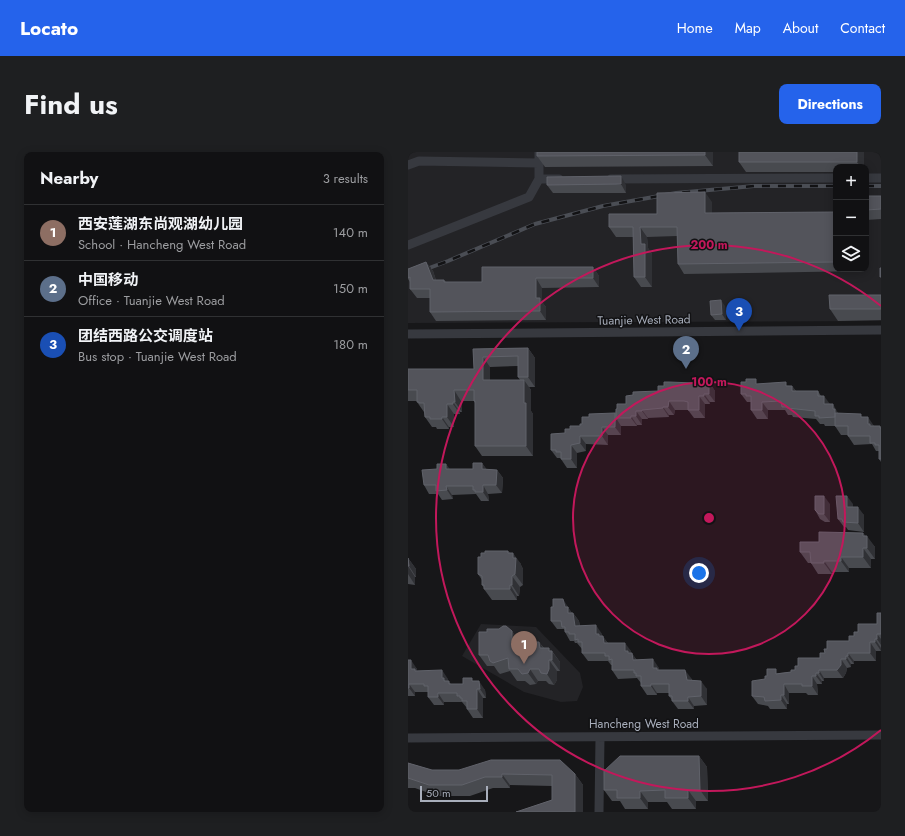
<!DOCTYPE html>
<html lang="en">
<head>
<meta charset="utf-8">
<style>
	body { margin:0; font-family:Jost,"Noto Sans SC",sans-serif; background:#1e1f21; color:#f1f3f6 }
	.controls { position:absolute; right:12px; top:12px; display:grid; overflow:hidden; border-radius:8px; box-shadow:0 2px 10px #0003 }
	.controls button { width:36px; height:36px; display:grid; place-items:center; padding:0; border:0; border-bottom:1px solid #303133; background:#111113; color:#f1f3f6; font:20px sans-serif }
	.scale { position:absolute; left:12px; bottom:10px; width:68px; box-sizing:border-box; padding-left:4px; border:2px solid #a8aebb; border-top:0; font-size:11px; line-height:14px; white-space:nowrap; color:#a8aebb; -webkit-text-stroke:3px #121214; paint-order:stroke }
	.you { position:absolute; left:291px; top:421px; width:14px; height:14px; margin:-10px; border:3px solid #fff; border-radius:50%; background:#1a73e8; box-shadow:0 0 0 6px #1a73e833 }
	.badge { display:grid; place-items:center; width:26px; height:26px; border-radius:50%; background:#2563eb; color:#fff; font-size:13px; font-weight:700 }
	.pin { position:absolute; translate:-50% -33px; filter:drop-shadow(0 1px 2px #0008) }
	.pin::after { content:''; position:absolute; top:21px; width:14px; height:12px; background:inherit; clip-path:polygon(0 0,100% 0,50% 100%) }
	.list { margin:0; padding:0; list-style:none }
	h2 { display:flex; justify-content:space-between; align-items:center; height:52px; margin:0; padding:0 16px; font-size:17px }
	h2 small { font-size:13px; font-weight:400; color:#9c9da0 }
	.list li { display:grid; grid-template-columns:26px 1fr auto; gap:12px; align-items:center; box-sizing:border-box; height:56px; padding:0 16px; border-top:1px solid #303133 }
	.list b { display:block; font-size:15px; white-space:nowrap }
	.list p { margin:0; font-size:13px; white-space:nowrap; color:#9c9da0 }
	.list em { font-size:13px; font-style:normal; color:#9c9da0 }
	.icon { flex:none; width:22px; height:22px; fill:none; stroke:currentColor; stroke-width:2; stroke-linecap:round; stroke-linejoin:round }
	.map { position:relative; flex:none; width:473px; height:660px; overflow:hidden; border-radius:8px }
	header { display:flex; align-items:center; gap:24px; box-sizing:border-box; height:56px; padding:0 20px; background:#2563eb; color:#fff }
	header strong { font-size:19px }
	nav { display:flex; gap:22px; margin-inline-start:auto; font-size:14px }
	.intro { display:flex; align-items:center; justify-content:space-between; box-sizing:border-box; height:96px; padding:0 24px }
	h1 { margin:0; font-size:28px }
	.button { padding:10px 18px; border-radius:8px; background:#2563eb; color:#fff; font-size:14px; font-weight:700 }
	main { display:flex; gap:24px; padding:0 24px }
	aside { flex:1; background:#111113; border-radius:8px; box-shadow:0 2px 10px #0003 }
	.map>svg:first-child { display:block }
</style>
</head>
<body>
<header>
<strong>Locato</strong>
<nav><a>Home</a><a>Map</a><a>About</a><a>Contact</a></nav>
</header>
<div class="intro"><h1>Find us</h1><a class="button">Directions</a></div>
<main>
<aside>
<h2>Nearby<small>3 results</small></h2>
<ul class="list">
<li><span class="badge" style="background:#8d6e63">1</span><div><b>西安莲湖东尚观湖幼儿园</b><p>School · Hancheng West Road</p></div><em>140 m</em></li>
<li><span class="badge" style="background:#5c6f8a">2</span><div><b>中国移动</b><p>Office · Tuanjie West Road</p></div><em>150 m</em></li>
<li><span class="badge" style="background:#1a4fb4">3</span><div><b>团结西路公交调度站</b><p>Bus stop · Tuanjie West Road</p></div><em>180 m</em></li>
</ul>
</aside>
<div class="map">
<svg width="473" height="660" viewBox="0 0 473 660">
	<rect width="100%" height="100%" fill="#171719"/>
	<path fill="#232326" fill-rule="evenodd" d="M0,0h473v169l-473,2zM428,15h30v102h-30z
		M73,472l55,3 44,46 3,14 -6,14 -16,1 -37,-10 -62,-36z"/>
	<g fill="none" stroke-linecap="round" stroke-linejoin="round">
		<path stroke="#37393f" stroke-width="9" d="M131,0v27h20
			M0,13l11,-4 120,2
			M458,26h15
			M203,27l225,-1
			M0,93l121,-48 10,-18
			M0,182l473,-4
			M0,586l473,-3
			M191,660l1,-75"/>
		<defs>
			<path id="rail" d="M458,34h15
				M0,124l40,-15 87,-37 68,-18 73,-13 78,-7h82"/>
		</defs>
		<use href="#rail" stroke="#4a4d54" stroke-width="4"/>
		<use href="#rail" stroke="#121214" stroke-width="2.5" stroke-dasharray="8" stroke-linecap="butt"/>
	</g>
	<path fill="#484a4f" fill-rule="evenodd" d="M305,0v14l-168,1 -8,-11z
		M456,0v15h-28v5h-90l-7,-10z
		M139,25l79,8v8h-73l-6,-8z
		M458,44h15v23l-15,1z
		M304,50v11l124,-1v57h29v2l-181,3 -6,-10 -1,-28 -30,1 1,11 4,6v33h-11l-7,-10 -1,-40h-17l-7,-10 48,-13z
		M18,110l7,9 3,9h8l2,2h36l111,-15 6,9v11l-57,1v14l4,5v13l-110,1 -6,-9v-14h-13l-7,-9v-7l-2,-3v-10z
		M473,143v25l-43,1 -8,-12z
		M317,154l1,14h-11l-4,-5z
		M120,196l7,10v29h-6l2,3v21l2,3v42h-51l-7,-10v-43l-1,-2h-13l1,11h-2v2h-6v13h-5v2h-12l-1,-2h-4l-7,-10 -1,-5 -7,-10v-1h-9v-32h66l-1,-20zM110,214v11l2,3h-30v-13z
		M296,227l2,3h3l6,9v11h-5v2h-5v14h-11l-6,-8h-13l-1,5h-5v2l-21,1v1h-6v6h-5v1h-16v9h-13v10l-22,-1v7l-9,2v15h-10l-6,-9v-1h-4l-6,-8 19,-21 10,-3 9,-9 26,-4 2,-4 9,-5 7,-9 25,-4 6,-5 30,-3z
		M351,232l33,2 4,5h22l3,5 17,17 25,4 11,9h6l1,1v35l-2,-3v-8h-3l-4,-7 -18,1 -6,-9v-1h-7l-6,-9h-10l-1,-2h-4l-4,-5 -23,-2 -1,-2h-4l-3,-5h-17v9h-11l-6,-9v-8h-4l-6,-8z
		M74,311l4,6 11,1 6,8 -1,15 -14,1 1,7h-8l-5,-7 -24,1 1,4 -11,1 -4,-6h-9l-5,-9 13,-16 9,-5 3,5h24z
		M422,352v18h-5l-5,-3 -5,-9z
		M445,352v3l11,8v17l-16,-2 -2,-3h-2l-6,-8z
		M455,381l12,14v12h-4v9h-22v4h-17v2h-14l-7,-11h-3l-8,-11 19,-10z
		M100,399l13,13v1l2,4v16l-3,2 -1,9h-2v4h-25l-8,-11v-1l-2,-3v-5l-4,-6 7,-21z
		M0,406l8,11v8h-1v8l-7,-1z
		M161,455v2l3,4h1l6,8 1,5 22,8v2l6,7 23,8v2l6,7 22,8v2l32,8 1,2 15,9v16l-13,1v3h-16l-6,-8v-1l-3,-4v-3h-12v2h-10l-6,-9v-3l-4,-5 -19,1 -6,-9v-5h-1l-3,-4h-20l-6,-8v-4l-5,-6h-2l-1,-2h-4l-5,-9v-1l-1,-2h-7l-6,-8z
		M473,461v38h-5v10h-22v3h-3v3l-4,1 -1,5 -3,5h-19v3h-2v3h-5l1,11h-10l-2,-2h-17v11h-2v5h-17l-2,-3 -10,-2 -6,-8 13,-17 2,-3 12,-3 12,-1 4,-2 3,-4 22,-8 5,-5 2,-4 22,-8 9,-9 19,-8z
		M104,479l7,11h20l5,6 8,3 8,11v9h-3v9l-3,5 -5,-1 -3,-3h-8l-2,3 -6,1 -5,-4h-8l-7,-10 -10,3 -2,-2 -4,-6h-7l-8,-11z
		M0,508l9,9v2l31,8v2l3,3h12l12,-3 10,9 1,8h-3v20h-10l-6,-9v-1l-5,-6h-18v3h-10l-6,-8v-5h-13v4h-7z
		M291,604l8,11 1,34h-12v8h-24l-5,-7h-19v7h-23l-5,-8h-8l-8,-11z
		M0,611l24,7 143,4 8,11v27h-67l36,-12v-14l-42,-1v3h-17l-23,8h-33l-22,-8h-7z"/>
	<path fill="#303135" d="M297,0h8v14l-8,-11z
		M449,0h7v15h-3l-4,-5z
		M213,24l5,9v8l-5,-9z
		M297,40l7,10v21l-7,-10z
		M232,75l7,10 1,11 4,6v33l-7,-10 -4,-33z
		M18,110l7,9 6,18 -6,-9z
		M185,115l6,9v11l-6,-9z
		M128,126l6,10v14l4,5v13l-6,-9 -4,-13z
		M313,148l4,6 1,14 -4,-6z
		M120,196l7,10v29l-7,-10z
		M75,205l7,10v23l-7,-10z
		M296,227l5,7v-4l6,9v11l-6,-8 -5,-12z
		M116,228l7,10v21l2,3v42l-7,-10 -2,-43z
		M384,234l6,8 -6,-3z
		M46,238l7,11 1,11 -7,-10z
		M296,242l6,8v2l-6,-8z
		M291,244l6,8v14l-6,-8z
		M416,244l6,8v9l-6,-9z
		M261,249l6,9 -1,5 -6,-8z
		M45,250l7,10v2l-7,-10z
		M354,250l6,8v9l-6,-9z
		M39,252l7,10v13l-7,-10z
		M425,252l5,9 3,13 -8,-17z
		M255,255l6,8v2l-6,-9z
		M234,258l6,8v1l-6,-8z
		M228,259l6,8v6l-6,-9z
		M223,264l6,9v1l-6,-8z
		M34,265l7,10v2l-7,-10z
		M460,265l6,9v4l-6,-6z
		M208,266l5,8v9l-6,-8z
		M194,275l6,8v10l-6,-9z
		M172,284l6,8v7l-6,-8z
		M163,293l6,8v15l-6,-9z
		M74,311l6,8 -6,-2z
		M38,312l6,8 -6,-3z
		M89,318l6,8 -1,15 -6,-8z
		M75,333l5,9 1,7 -6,-9z
		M38,334l6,9 1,4 -6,-9z
		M416,344l6,8v18l-6,-8z
		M439,344l6,8v11l-6,-8z
		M450,355l6,8v17l-6,-9z
		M455,381l4,6v-3l8,11v12l-8,-11 -4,-12z
		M455,396l8,11v9l-8,-11z
		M100,399l8,10 -3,-3v-5l8,11v1l2,4v16l-8,-11 -7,-21z
		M433,405l8,11v4l-8,-11z
		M0,406l8,11v8l-7,-11z
		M416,409l8,11v2l-8,-11z
		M0,414l7,11v8l-7,-11z
		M104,424l8,11 -1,9 -7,-11z
		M102,433l7,11v4l-7,-11z
		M155,447l10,16v-2l6,8 2,13 -6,-8 -10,-19z
		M188,473l6,9v5l1,-3 6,9h-4l-9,-11z
		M104,479l7,11h-7z
		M469,482l4,5v6l-4,-6z
		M467,487l6,9v3l-6,-9z
		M131,490l8,11 -7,-5z
		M462,490l6,9v10l-6,-8z
		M217,491l6,8v5l1,-3 6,9 1,6 -14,-17z
		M141,496l11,14v9l-8,-11 -3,-9z
		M440,501l6,8v3l-6,-8z
		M438,504l5,8v3l-5,-8z
		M245,507l6,9v2l4,6 -10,-8z
		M433,507l6,9 -1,5 -3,5 -6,-8z
		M3,508l6,9v2l4,6 -10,-8z
		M141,508l8,11v9l-3,5 -7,-11z
		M122,517l8,12 -2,3 -8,-11z
		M34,518l6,9v4l-6,-5z
		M277,518l6,8 2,10 -6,-8z
		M411,518l5,8v3l-5,-8z
		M408,521l6,8v3l-6,-8z
		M404,524l5,8 1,11 -6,-9z
		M71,529l6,9 1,8 -6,-9z
		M293,529l6,8v16l-6,-9z
		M1,532l6,8v4l-6,-8z
		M243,532l6,9v2l-6,-9z
		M376,532l5,9v11l-5,-9z
		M69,537l6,9v20l-6,-9z
		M30,541l6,9v3l-6,-8z
		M373,543l6,9v5l-6,-9z
		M280,545l6,9v3l-6,-8z
		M291,604l8,11 1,34 -8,-11z
		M94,622l8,11v3l-8,-11z
		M167,622l8,11v27h-8z
		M280,638l8,11v8l-8,-11z
		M232,639l8,11v7l-8,-11z"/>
	<path fill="#53545b" stroke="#60626a" d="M129,0h168v3l-168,1z
		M331,0h118v10h-118z
		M213,24v8l-74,1v-8z
		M297,40v21l131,-1v50l-158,2 -1,-37h-37l1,17h4v33h-11l-1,-50h-24v-13h48v-21z
		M458,44h15v13l-15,1z
		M18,110l7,18h11v2h38v-15h111v11h-57v20h4v13l-110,1v-23h-20v-12l-2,1v-9z
		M472,116h1v9h-1z
		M421,143h52v14h-51z
		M313,148l1,14 -11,1 -1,-14z
		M120,196v29h-10v-21l-35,1v23h41v23h2v43h-51v-45h-1v-11h-20l1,12h-2v2h-6v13h-5v2h-12v-2h-5l-1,-14h-5v-1h-2v-12h-9v-21h66l-1,-20z
		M286,227h10v3h5v12h-5v2h-5v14h-11v-8l-4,-1h-15l-1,6h-5v1l-21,2v1h-6v5h-5v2h-15v-9h1v-5h9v-8l7,-1v-3l25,-1v-5h6v-4h5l25,1z
		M338,227h10v5l30,-2v4h6v5h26v5h6v8h9v5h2v8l-16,1v-2h-4v-5l-28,-3v-1h-5l-1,-6 -19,1v8h-11v-14h-5v-2h-5v-12h5z
		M207,261v14h-13v9h-22v7l-9,2v14h-10v-7h-5v-2h-5v-16l14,-1v-4h5v-3h10v-2h2v-7h7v-3z
		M427,261l26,1v3h7v7h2v2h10v2h1v31h-2v-14h-4v-2h-5v-7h-22v-10h-13z
		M65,311h9v6l15,1 -1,15h-13v7h-8v-2h-2v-4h-27l1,4 -11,1v-6h-12l-2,-15 15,-1v-5h9v5h27z
		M407,344h9v18h-5l-4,-4z
		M428,344h11v11h11v16l-15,-1 -1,-3h-4z
		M411,380l44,1v3h4v12h-4v9h-22v4h-17v2h-13l-1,-11h-10v-10h19z
		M77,399h23v2h5v5h3l-1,16 -3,2v9h-2v4h-26v-4h-2v-9l-4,-2v-17h3v-4h4z
		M0,406l1,8h-1z
		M145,447h10l2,8h3v6h5l2,13 21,-1v9h3v2h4l1,7h21v8h3v2h4l1,7 20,-1v9h4v2h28l2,10 14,1v15l-13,1v4h-16v-5h-3v-12h-18v2h-10v-10h-5v-3h-2v-3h-22v-11l-3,1v-4h-4v-3h-23v-11h-4v-3l-3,1v-6h-6v-2h-4v-5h-3l-1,-6h-10v-14h2z
		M469,461h4v21h-4v5h-2v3h-5v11h-22v3h-2v3h-5v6l-4,5h-18v3h-3v3h-4v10h-10v-2h-18v11h-3v5l-16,1 -1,-4 -12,-1v-15l13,-2v-3h2v-7h9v5l15,-2v-2h4v-4h3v-8h22v-5h5l-1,-4h3v-8h22v-5h5v-4h4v-8h19z
		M95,474h3l6,5v11h27l1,6h9v3h3v9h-3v9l-2,5 -6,-1 -2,-4h-9l-2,4 -6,1 -4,-5h-9l-1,-11 -15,5 -3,-2 -2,-6h-9v-23h8v-3h12z
		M0,508h3v9h4v2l27,-1v8h2v3h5v3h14v-6h9v3h7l1,8h-3v20h-10v-8h-5v-3h-2v-2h-3v-3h-19v4h-10v-11h-4v-2h-15v4h-1z
		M212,604h79l1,34h-12v8h-23v-8l-25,1v7h-23v-8h-13v-19z
		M83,608h69l15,14v38h-59l36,-12v-25l-50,-1v3h-17l-23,8h-33l-21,-7v-15l24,7h27z"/>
	<circle cx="301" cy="366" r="136" fill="#c2185b" fill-opacity=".12"/>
	<g fill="none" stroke="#c2185b" stroke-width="2">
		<circle cx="301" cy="366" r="136"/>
		<path d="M473 578A273 273 0 1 1 473 154"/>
	</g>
	<g text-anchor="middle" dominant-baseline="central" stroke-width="3" stroke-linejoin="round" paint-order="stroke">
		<g font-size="12" fill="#a8aebb" stroke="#121214">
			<text transform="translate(236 168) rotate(-1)">Tuanjie West Road</text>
			<text x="236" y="572">Hancheng West Road</text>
		</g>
	</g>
	<circle cx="301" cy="366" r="6" fill="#c2185b" stroke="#121214" stroke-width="2"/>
	<g font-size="12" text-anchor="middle" font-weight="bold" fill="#c2185b" stroke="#121214" stroke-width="3" stroke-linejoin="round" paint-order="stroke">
		<text x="301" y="97">200 m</text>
		<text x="301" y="234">100 m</text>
	</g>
</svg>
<div class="controls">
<button>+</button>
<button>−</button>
<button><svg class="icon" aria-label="layers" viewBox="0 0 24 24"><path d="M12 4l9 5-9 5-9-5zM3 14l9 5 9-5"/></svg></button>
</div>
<div class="scale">50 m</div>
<div class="you"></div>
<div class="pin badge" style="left:116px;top:512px;background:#8d6e63">1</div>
<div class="pin badge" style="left:278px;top:217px;background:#5c6f8a">2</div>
<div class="pin badge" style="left:331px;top:179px;background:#1a4fb4">3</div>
</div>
</main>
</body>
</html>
